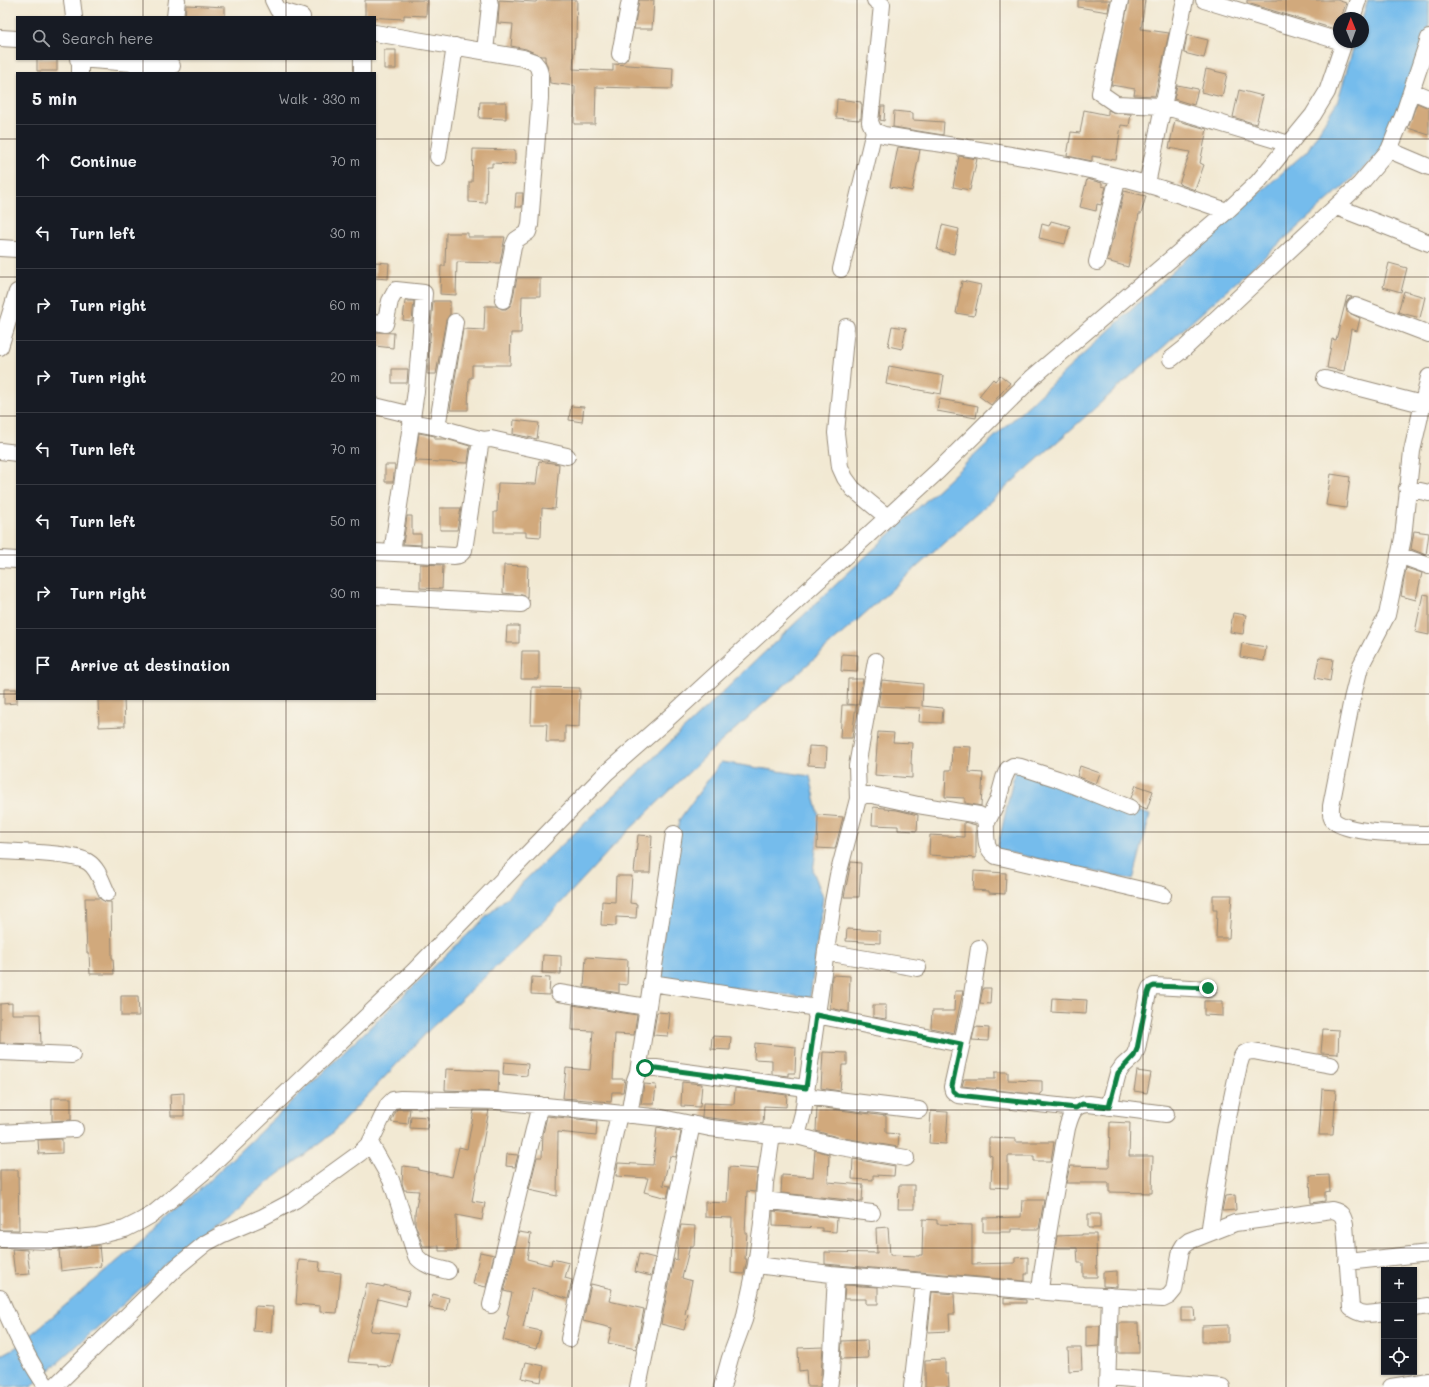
<!DOCTYPE html>
<html lang="en">
<head>
<meta charset="utf-8">
<style>
	body { margin:0; font-family:Mali,sans-serif; background:#242831; color:#f1f3f6 }
	.controls { position:absolute; right:12px; bottom:12px; display:grid; overflow:hidden; border-radius:0px; box-shadow:0 1px 3px #0004 }
	.controls button { width:36px; height:36px; display:grid; place-items:center; padding:0; border:0; border-bottom:1px solid #363941; background:#171b24; color:#f1f3f6; font:20px sans-serif }
	.compass { position:absolute; left:1333px; top:12px; width:36px; height:36px; border-radius:50%; background:#171b24; box-shadow:0 1px 3px #0004; rotate:359deg }
	.stop { position:absolute; width:12px; height:12px; margin:-9px; border:3px solid #0b8043; border-radius:50%; background:#fff }
	.stop.end { background:#0b8043; border-color:#fff; box-shadow:0 1px 4px #0008 }
	.list { margin:0; padding:0; list-style:none }
	h2 { display:flex; justify-content:space-between; align-items:center; height:52px; margin:0; padding:0 16px; font-size:17px }
	h2 small { font-size:13px; font-weight:400; color:#9ea1a6 }
	.list li { display:grid; grid-template-columns:26px 1fr auto; gap:12px; align-items:center; box-sizing:border-box; height:72px; padding:0 16px; border-top:1px solid #363941 }
	.list b { display:block; font-size:15px; white-space:nowrap }
	.list em { font-size:13px; font-style:normal; color:#9ea1a6 }
	.icon { flex:none; width:22px; height:22px; fill:none; stroke:currentColor; stroke-width:2; stroke-linecap:round; stroke-linejoin:round }
	.map { position:relative; flex:none; width:1429px; height:1387px; overflow:hidden }
	.search { position:absolute; background:#171b24; box-shadow:0 1px 3px #0004; left:16px; top:16px; width:360px; height:44px; display:flex; align-items:center; gap:10px; box-sizing:border-box; padding:0 14px; border-radius:0px; color:#9ea1a6; font-size:15px }
	.panel { position:absolute; background:#171b24; box-shadow:0 1px 3px #0004; left:16px; top:72px; width:360px; height:628px; border-radius:0px }
	.map>svg:first-child { display:block }
</style>
</head>
<body>
<div class="map">
<svg width="1429" height="1387" viewBox="0 0 1429 1387">
	<rect width="100%" height="100%" fill="#f7f3e8"/>
	<filter id="ink" filterUnits="userSpaceOnUse"><feTurbulence type="fractalNoise" baseFrequency=".025" numOctaves="2"/><feDisplacementMap in="SourceGraphic" scale="8" xChannelSelector="R" yChannelSelector="G"/><feConvolveMatrix kernelMatrix="1 2 1 2 8 2 1 2 1" color-interpolation-filters="sRGB"/></filter>
	<filter id="wash" filterUnits="userSpaceOnUse"><feTurbulence type="fractalNoise" baseFrequency=".012" numOctaves="4" result="noise"/><feDisplacementMap in="SourceGraphic" scale="16" xChannelSelector="R" yChannelSelector="G"/><feGaussianBlur stdDeviation="0.9" result="paint"/><feColorMatrix in="noise" values="0 0 0 0 0 0 0 0 0 0 0 0 0 0 0 0 0 1.4 0 .05"/><feComposite in="paint" operator="in"/></filter>
	<g filter="url(#wash)">
		<rect width="100%" height="100%" fill="#f2e9d3"/>
		<path fill="#75bcec" stroke="#587385" d="M1368,0h61v24l-14,54 -32,73 -669,597 -94,91 -75,81 -115,109 -101,107 -122,93 -176,158h-31v-31l15,-8 165,-140 668,-635 366,-340 93,-82 31,-51 17,-58h8l-1,-24z
			M721,762l89,14 10,45 -7,50 10,26 -13,101 -152,-20 21,-158z
			M1015,770l135,45 -17,65 -136,-30z"/>
		<g id="blocks">
			<path fill="#d1a97c" d="M365,0h62l-1,16 -22,-1v4l-39,-2z
				M499,0l37,2 1,-2h40l-1,38h-1l-2,31 40,2v-7l60,4 -1,21 -76,-2 -1,37h-21l1,-38 -25,-3 -1,-11 -4,-12v-4h-4l-15,-7 -15,-3 2,-22 -15,-1 1,-17z
				M639,0h15l-2,29h-18z
				M1078,0h32l-2,12 -30,-5z
				M1129,0h16l-4,29 28,4 -14,63 -21,-1 1,-6 -24,-4z
				M1247,0h90l9,3 -5,15h-2l-1,12 -91,-27z
				M186,5l39,2v10h-40z
				M1187,35l21,5 -4,18 -20,-5z
				M384,50h12v19h-12z
				M37,59h20v12h-20z
				M1206,69l21,5 -5,23 -21,-5z
				M1177,85l21,4 -4,16 -20,-6z
				M1239,90l24,6 -7,28 -23,-7z
				M837,99l24,3v2h1l-1,15h-2v1l-23,-2z
				M480,102h26v17l-27,-1z
				M1417,103l12,5v27l-21,-7z
				M881,106h4l-1,15 -4,-1z
				M1084,110l24,5v-5l7,3 16,1 -2,12 -8,-1 -5,35 -24,-4v5l-25,-5 4,-24 9,1z
				M894,111l19,2v7l31,2 -1,13 -50,-8z
				M1175,120l32,9 -7,34 4,2 -9,25 -16,-6 11,-32 -21,-4z
				M898,147l22,3 -8,41 -22,-4z
				M473,149l42,1v14l-23,-1v4h-5l-1,36 -17,-1v-20h3z
				M959,156l18,3 -7,31 -17,-3z
				M1087,179l15,4v3l4,1 -5,18 -4,-1 -1,7 -16,-4z
				M1124,191l22,5 -5,18h-2l-11,53 -21,-6 5,-21h1z
				M516,193h7l-1,14h-7z
				M1051,221l19,5 -5,18 -26,-6 3,-14 7,2z
				M942,225l17,4 -5,25 -17,-4z
				M446,233h22v4h37l-5,26 -43,-1 -1,33 -16,-1 1,-28h4z
				M375,262l14,1 -1,16 -13,-1z
				M1389,263l18,5 -6,24 -18,-5z
				M517,278h23v18h-18l-1,37h-10l-1,32h-38v13h-3l-1,32h-18l13,-81 21,1 1,-24h11l6,3h4l4,-3 2,-4z
				M962,281l19,4 -7,31 -18,-3z
				M1404,291l21,6 -5,21 -22,-6z
				M1347,296l5,1 -3,2 -3,4v4l1,5 13,6 -3,13 -6,-2 -7,42 -17,-3 5,-29 4,1z
				M405,301h9l-2,20 -9,-1z
				M433,301h17v13l-4,6 -10,54h-9z
				M892,326l14,2 -4,21 -14,-3z
				M375,332l19,1 -1,15 -18,-2z
				M889,366l55,10 -3,18 -55,-10z
				M392,369h16l-1,14h-15z
				M1000,375l10,8 -19,22 -12,-9 14,-17 2,2z
				M939,399l39,7 -2,12 -39,-7z
				M571,406l13,1 -2,15 -13,-2z
				M514,420l25,3 -2,16 -24,-5z
				M419,433l16,3v3h11l24,7 -2,17 -53,-2z
				M539,461l20,3 -4,45 -13,-1 -1,29 -15,-1v-4h-32v-20h3l1,-29 38,1z
				M385,465h10l-2,17h-8z
				M1331,474l19,3 -4,31 -20,-3z
				M440,508h21l-4,22h-17z
				M407,516h5v18h9v11l-18,-1z
				M1414,531l15,2 -3,22 -15,-6z
				M420,564l23,1 -1,24 -22,-1z
				M504,565l24,1 -1,31 -5,-2 -19,-2z
				M1406,568l16,5 -6,27 -15,-4z
				M1423,594l6,1v40l-14,-3z
				M1233,613l13,2 -3,19 -13,-2z
				M507,626h12v17h-13z
				M1242,643l24,4 -2,14 -24,-4z
				M522,651h17v28h-18z
				M842,654l16,1 -1,17 -16,-1z
				M1319,657l14,2 -3,22 -15,-3z
				M848,679h15l-5,26 -11,-1z
				M882,680l41,4 -1,22 21,2 -1,15 -23,-1 1,-14 -42,-2z
				M532,687l48,1 -1,39 -14,-1v16h-19l1,-18h-16z
				M4,689h13v14l-13,1z
				M98,699h26l1,27 -26,1z
				M842,705h14l-4,33h-12z
				M878,732l16,1 -1,9 19,1 -1,21h1v14l-37,-3z
				M809,746l18,1 -1,19 -18,-1z
				M952,746l19,1 -2,25 14,1 -2,33 -16,-3v-5l-20,-1 1,-27h5z
				M1080,766l20,7 -4,11 -19,-8z
				M1136,785l17,6 -6,18 -8,-3 -2,-4 -6,-4z
				M873,807l12,1v1l12,1 21,5 -1,16 -19,-1v-4l-26,-1z
				M818,815l25,2 -8,32 -18,-1z
				M964,822l12,3v33l-47,-3 1,-20 34,2z
				M638,835l14,1 -2,37h-16z
				M851,862l10,1 -2,34h-15z
				M974,871l32,2 -1,21 -16,-1v-2l-16,-1z
				M616,876h16l-2,27 7,1 -1,14 -20,-1v9l-15,-1 1,-24 13,1z
				M1213,895h19l-3,43h-13l1,-28h-4z
				M85,898h14l7,4h5l1,56h1l1,16h-24l-1,-21h-2z
				M847,929l33,2v12l-34,-2z
				M543,955l18,1v18l-19,-1z
				M586,957l42,3 -1,25 -8,-1v9l-35,-6z
				M832,975l18,1 -1,36 -19,-4z
				M532,977l18,1 -1,17 -18,-1z
				M983,988h8l-1,16 -10,-1z
				M955,991h8l-9,42 -23,-5 1,-17h22z
				M121,996h17l1,20h-18z
				M1052,998l35,2 -1,14 -35,-2z
				M1204,1001h19v15l-19,-1z
				M12,1003v11h28l1,30 -41,-1v-39z
				M573,1005l64,10 -3,20 -19,-1 -2,45h12l-2,13h-11l-1,10 -48,-4 3,-30 24,2 3,-39 -21,-1z
				M873,1005h13v14l-13,-2z
				M657,1012l13,1 -2,23 -15,-1z
				M975,1027l14,1 -1,13 -16,-1z
				M1323,1029l16,1 -1,24 -17,-1z
				M712,1036l19,1 -1,13 -19,-1z
				M755,1043l41,4 -1,26h-7v3l-16,-2v-14l-18,-1z
				M823,1052l24,1v12h-5l-2,26 -19,-3z
				M504,1062l24,2 -1,12 -24,-2z
				M446,1069l53,2 -1,21 -53,-2z
				M1137,1071l14,2 -4,20 -13,-2z
				M995,1072h13v8l34,1v12h-2v2l-78,-9 2,-7h31z
				M682,1082l20,2 -2,23 -19,-1z
				M644,1084l12,1 -2,19h-13z
				M735,1088l52,7 -1,12 -22,-1 -1,18 -61,-7 1,-14 31,1z
				M1322,1089l14,1 -3,45h-14z
				M184,1093v23h-13l-1,-22z
				M52,1098h19v22l-19,1z
				M817,1107l69,9v17l13,1 -1,13 -61,-10 -21,-6z
				M397,1109h13l-2,15 -17,-2z
				M474,1110h15l-17,91 13,2 -3,17 -26,-5 1,36h-18v-5h-16l-8,-22v-11l4,-22 -15,-1 -2,-7 1,-17 16,2 -1,2 34,7 7,-30 8,2z
				M931,1111l17,1 -2,32 -17,-1z
				M411,1116l17,1 -1,12 -17,-1z
				M547,1116l50,5 -1,15 -38,-4 -1,64 -28,-6 8,-33h5l1,-23z
				M1110,1122l20,1 -1,33h24l-1,37 -43,-1v-9h-43l4,-17 39,1z
				M657,1127l24,5 -5,25 -6,-1 -7,29 7,1 -3,12 -23,-6 4,-14 -32,-2 2,-13 35,2z
				M989,1138l27,1v3h38l-3,19h-17v-5h-26v32l-17,-1 1,-31 -3,-1z
				M62,1139v14l-23,1 -1,-14z
				M815,1150l14,4 -1,28 35,3 -1,16 -23,-2 -58,-6 1,-18 31,2z
				M507,1154l11,1 -3,12 -9,-1z
				M853,1159l42,7 -1,10 -21,-1v5l-21,-1z
				M729,1167l29,2 -3,23 -8,-1 -2,42h2l-2,26h2l-3,15 -13,-1 1,-55 -27,-1v-15l22,1z
				M0,1170h18l1,60h-19z
				M1329,1175l1,16 -5,1v9l-14,2 -1,-27z
				M899,1185h15v24h-16z
				M1235,1195l1,15 -14,1 3,-15z
				M1022,1200h22l-5,29h-28v3h-28v-14l38,-1z
				M773,1211l64,7 -1,14 -14,-1v-3l-49,-2z
				M1088,1214h12v14h-12z
				M923,1219l14,1v4l35,1v39l43,-1v-5l13,-1v17h-3v7l-200,-17v-12l52,1 -1,-25 12,-1 2,28 29,1v-1h3z
				M681,1225l14,1 -1,20h-4l-8,32 10,3 -7,33 3,1 -4,15 -23,-6 13,-65 3,1 1,-19z
				M519,1232l12,2 -4,25 24,6 1,-6 17,4 -4,15 7,2 -4,19 -36,-11 -9,39 18,4 -5,18 -33,-9 6,-25 -2,-1 5,-21 -8,-2z
				M1082,1234h14l1,43h-14v-14h-5l-1,-15h-22l2,-12 25,-1z
				M99,1245l2,21 -40,5 -2,-21z
				M12,1249l15,1 3,24 -15,1z
				M480,1252l14,3 -8,32 -13,-3z
				M639,1254l16,4 -4,18 -16,-4z
				M299,1260l21,2 -1,9 22,2 -4,40 -17,-1v-6l-24,-2z
				M1117,1271v16l-14,-1v-14z
				M367,1283l17,4v-2l25,6 -3,15 -28,-7 -8,32 29,2 -8,34 -13,-1v-2l-30,-2z
				M591,1284l21,5 -3,12 35,8 -8,40 -28,-6 4,-15 -29,-7z
				M845,1285l33,2v17h-12v-5h-22z
				M932,1292l22,2 1,20h-6l1,17 -22,1z
				M433,1294l16,4 -3,13 -17,-3z
				M1004,1298l22,2v3h-22z
				M255,1306l18,1 -2,25 -18,-1z
				M1181,1308h13l1,12h-14z
				M1119,1323h19l1,30h-21z
				M1228,1325v17h-26v-16z
				M1086,1326h14l-1,20 -13,1z
				M867,1340l1,18 -27,1 1,-18z
				M823,1347l-3,40h-13l-1,-17 -7,1 -1,-23z
				M1068,1348h13l1,22 -13,1z
				M945,1359v15h3l1,13h-24v-27z
				M526,1362l18,4 -3,16 -19,-4z"/>
		</g>
	</g>
	<g filter="url(#ink)">
		<use href="#blocks" fill-opacity="0" stroke="#968a78" stroke-width="1"/>
		<g fill="none" stroke-linecap="round" stroke-linejoin="round">
			<defs>
				<path id="minor" d="M72,0l2,17
					M273,0l5,10 24,7
					M875,0l7,5 -12,117 4,9 10,4c87,14 177,25 262,49 27,8 54,18 81,27
					M1120,0l-20,93 16,11 47,2 126,38
					M1204,0l135,41
					M175,17l2,-17
					M1352,18l6,-18
					M375,33l148,25 11,4 4,5 2,7v24l-10,127 -2,7 -12,8 -3,7 -10,53
					M0,38l17,1
					M485,51l5,-46 -1,-5
					M620,54l10,-54
					M78,59l94,7
					M80,59v14
					M362,59v14
					M1412,91l17,7
					M1389,150l40,17
					M438,157l17,-111
					M1147,184l38,-184
					M1337,207l92,36
					M0,248l17,1
					M1097,262l21,-85
					M841,269l33,-138
					M1355,306l74,28
					M375,322l10,2 5,-23 6,-11 28,3 -8,98 -24,162
					M846,327l-10,106 4,34 5,11 8,11 34,28
					M0,347l17,-55
					M1171,359l14,-11 175,-164 29,-34 14,-34 26,-78
					M1429,377l-17,74 -9,87 -16,77 -27,52 -8,32 -21,107c0,6 -1,11 3,15 17,14 73,12 95,13
					M1325,379l97,25
					M375,406l37,9
					M411,422l26,5 46,13
					M437,427l18,-105
					M0,451l17,2
					M1407,488l22,5
					M375,552l79,4c5,0 7,-2 10,-6l16,-104 3,-6 8,-1 76,17
					M1399,555l30,11
					M0,559l17,1
					M375,596l146,8
					M858,799l-1,-33 19,-105
					M986,824l12,-24 6,-22 4,-9 5,-3 8,1 37,12 72,29
					M0,851c18,1 75,2 88,11 10,6 14,21 19,31
					M979,948l-9,60 -12,52 -6,27 1,4 5,4 118,13
					M826,952l92,16
					M651,983l166,25
					M559,993l88,14
					M816,1015l145,29
					M0,1052l72,3
					M638,1072l36,-238
					M805,1096l114,14
					M1109,1107l9,-34 5,-7 11,-10 3,-7 11,-56 2,-5 4,-2 55,3
					M629,1115l6,-35 3,-8 7,-4h11l150,20
					M0,1133l75,-4
					M797,1136l6,-23 30,-211 5,-27 20,-76 6,-4h8l46,10 61,10 6,4c3,15 -3,27 11,37l167,39
					M370,1143l21,37 25,76c8,10 20,12 32,15
					M764,1200l108,13
					M1209,1233l17,-107 13,-61c3,-10 3,-13 14,-14l78,14
					M0,1239l51,2 46,-5 28,-7 14,-7 14,-8 52,-43 209,-200 192,-198 57,-50 275,-252 95,-94 194,-166 31,-29 55,-67 14,-23 17,-50
					M1347,1262l82,-9
					M756,1265l75,9 252,21 80,4 6,-3 5,-6 7,-40 3,-5 5,-4 46,-18 97,-13c9,2 11,5 13,14l6,84c10,8 20,6 33,4
					M1040,1291c6,-55 17,-109 27,-163 4,-13 6,-24 22,-24l77,10
					M0,1298c13,31 27,61 47,89
					M491,1305l49,-200
					M1414,1308l15,-2
					M569,1339l50,-225
					M1108,1377l114,10
					M54,1387l124,-121 28,-23 15,-8 42,-18 32,-17 65,-47 10,-10 18,-38 5,-5 8,-1 96,2 165,17 48,10 62,7 25,1 38,10 71,12
					M638,1387l54,-263
					M722,1387l8,-29 14,-38 12,-55 7,-49 2,-33 7,-48
					M829,1387l2,-13 5,-99
					M912,1387l12,-105
					M1107,1387l3,-91
					M1391,1387l38,-6"/>
			</defs>
			<use href="#minor" stroke="#968a78" stroke-width="18"/>
			<use href="#minor" stroke="#fff" stroke-width="16"/>
		</g>
	</g>
	<g fill="none" stroke-linecap="round" stroke-linejoin="round" filter="url(#ink)">
		<path stroke="#0b8043" stroke-width="5" d="M645,1068h11l150,20 10,-73 145,29 -9,42 1,5 5,4 118,13 6,-4 27,3 9,-34 16,-17 3,-7 11,-56 2,-5 4,-2 54,2"/>
	</g>
	<path fill="none" stroke="#3b2a1e" stroke-width="1" stroke-opacity="0.55" d="M143,0v17M286,0v17M429,0v1387M572,0v1387M714,0v1387M857,0v1387M1000,0v1387M1143,0v1387M1286,0v1387M143,59v14M286,59v14M0,139h17M375,139h1054M0,277h17M375,277h1054M0,416h17M375,416h1054M0,555h17M375,555h1054M0,694h17M375,694h1054M143,699v688M286,699v688M0,832h1429M0,971h1429M0,1110h1429M0,1248h1429"/>
</svg>
<div class="controls">
<button>+</button>
<button>−</button>
<button><svg class="icon" aria-label="locate" viewBox="0 0 24 24"><circle cx="12" cy="12" r="6"/><path d="M12 2v4M12 18v4M2 12h4M18 12h4"/></svg></button>
</div>
<svg class="compass" viewBox="-18 -18 36 36"><path d="M0-13l5 13h-10z" fill="#e53935"/><path d="M0 13l5-13h-10z" fill="#9ea1a6"/></svg>
<div class="stop" style="left:645px;top:1068px"></div>
<div class="stop end" style="left:1208px;top:988px"></div>
<div class="search"><svg class="icon" aria-label="search" viewBox="0 0 24 24"><circle cx="10" cy="10" r="6"/><path d="M15 15l6 6"/></svg>Search here</div>
<section class="panel">
<h2>5 min<small>Walk · 330 m</small></h2>
<ul class="list">
<li><svg class="icon" aria-label="ahead" viewBox="0 0 24 24"><path d="M12 20V5M6 11l6-6 6 6"/></svg><div><b>Continue</b></div><em>70 m</em></li>
<li><svg class="icon" aria-label="left" viewBox="0 0 24 24"><path d="M17 20v-9H6M10 6l-5 5 5 5"/></svg><div><b>Turn left</b></div><em>30 m</em></li>
<li><svg class="icon" aria-label="right" viewBox="0 0 24 24"><path d="M7 20v-9h11M14 6l5 5-5 5"/></svg><div><b>Turn right</b></div><em>60 m</em></li>
<li><svg class="icon" aria-label="right" viewBox="0 0 24 24"><path d="M7 20v-9h11M14 6l5 5-5 5"/></svg><div><b>Turn right</b></div><em>20 m</em></li>
<li><svg class="icon" aria-label="left" viewBox="0 0 24 24"><path d="M17 20v-9H6M10 6l-5 5 5 5"/></svg><div><b>Turn left</b></div><em>70 m</em></li>
<li><svg class="icon" aria-label="left" viewBox="0 0 24 24"><path d="M17 20v-9H6M10 6l-5 5 5 5"/></svg><div><b>Turn left</b></div><em>50 m</em></li>
<li><svg class="icon" aria-label="right" viewBox="0 0 24 24"><path d="M7 20v-9h11M14 6l5 5-5 5"/></svg><div><b>Turn right</b></div><em>30 m</em></li>
<li><svg class="icon" aria-label="arrive" viewBox="0 0 24 24"><path d="M6 21V4h12l-3 4 3 4H6"/></svg><div><b>Arrive at destination</b></div></li>
</ul>
</section>
</div>
</body>
</html>
